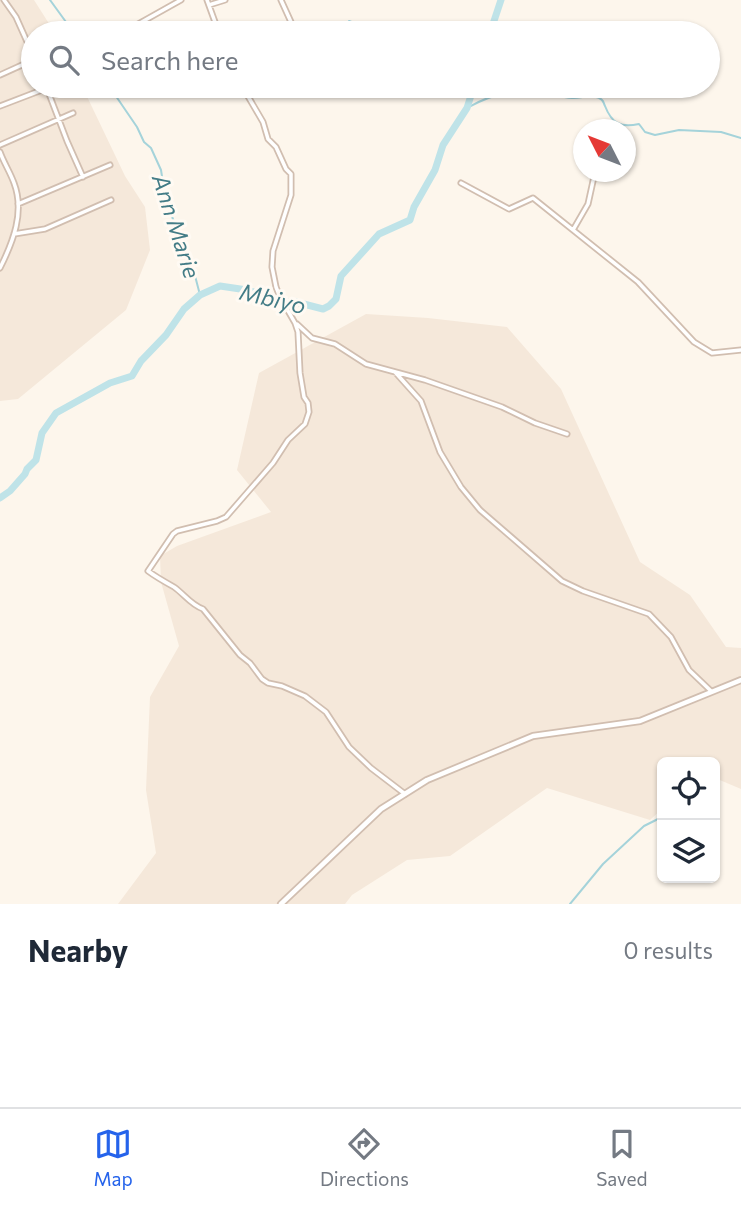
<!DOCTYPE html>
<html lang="en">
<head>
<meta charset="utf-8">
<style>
	body { margin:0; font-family:Commissioner,sans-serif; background:#f2f2f3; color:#1f2937 }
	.controls { position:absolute; right:21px; bottom:21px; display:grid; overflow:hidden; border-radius:10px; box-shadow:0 2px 5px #0004 }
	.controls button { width:63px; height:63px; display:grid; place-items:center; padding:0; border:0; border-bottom:2px solid #e0e1e3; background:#fff; color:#1f2937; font:35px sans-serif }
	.compass { position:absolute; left:573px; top:119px; width:63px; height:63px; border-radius:50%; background:#fff; box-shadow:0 2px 5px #0004; rotate:312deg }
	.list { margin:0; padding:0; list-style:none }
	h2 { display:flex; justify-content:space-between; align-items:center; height:91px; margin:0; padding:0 28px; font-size:30px }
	h2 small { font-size:23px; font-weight:400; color:#747a83 }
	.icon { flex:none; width:38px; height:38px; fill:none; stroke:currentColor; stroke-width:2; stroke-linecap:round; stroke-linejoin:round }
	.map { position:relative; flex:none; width:741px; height:904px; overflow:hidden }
	.search { position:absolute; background:#fff; box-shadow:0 2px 5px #0004; left:21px; right:21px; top:21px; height:77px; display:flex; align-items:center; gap:18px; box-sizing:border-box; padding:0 24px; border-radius:38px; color:#747a83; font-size:26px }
	.sheet { height:203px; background:#fff }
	nav { display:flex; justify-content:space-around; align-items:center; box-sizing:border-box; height:98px; border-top:2px solid #e0e1e3; background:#fff; font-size:19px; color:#747a83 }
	nav a { display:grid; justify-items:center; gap:4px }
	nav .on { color:#2563eb }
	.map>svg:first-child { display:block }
</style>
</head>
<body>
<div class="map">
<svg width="741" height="904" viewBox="0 0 741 904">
	<rect width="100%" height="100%" fill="#fdf6ec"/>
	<path fill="#f5e8da" d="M0,0h34l21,33h-22v53h49l43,90 20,31 5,43 -24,60 -108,89 -18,2z
		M366,314l62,4 79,9 54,62 79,173 50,33 36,52 15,1v141l-26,-11v-16h-53v47l-12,11 -103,-32 -97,68 -43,4 -55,35 -7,9h-227l38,-51 -10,-63 4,-93 29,-51 -18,-64 -1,-26 17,-10 94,-34 -34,-42 22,-97z"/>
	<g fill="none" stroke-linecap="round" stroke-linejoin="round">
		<path stroke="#a5d3da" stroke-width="2" d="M50,0l24,33
			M349,21l31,12
			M109,86l28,41 7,15 7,6 10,22 5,32 27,66 7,27
			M467,108c21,-12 43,-19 68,-16 12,1 25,5 37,6 9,1 18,-5 27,0 5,2 4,4 6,8 7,18 16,22 34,18l6,8 10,3 24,-5 42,2 20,6
			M570,904l33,-40 41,-38 18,-9"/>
		<path stroke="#bfe3e8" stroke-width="7" d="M490,33l11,-33
			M0,498l10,-7 15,-17 2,-5 9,-9 6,-27 14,-20 54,-30 22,-7 9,-15 25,-26 18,-26 16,-14 20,-9 27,4 44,13 5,-1 27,7 6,-3 7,-7 5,-23 38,-42 31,-14 4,-13 21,-37 8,-25 24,-37 7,-22"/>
		<defs>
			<path id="minor" d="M4,0l12,17 17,38
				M207,0l12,33
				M281,0l15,33
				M209,5l16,-5
				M131,28l50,-28
				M0,75l33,-15
				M46,86l21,55 16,36
				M242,86l21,36 5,17 8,8 10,22 5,5v21l-18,56 -1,16 4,20 4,10 15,26 3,9 2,41 4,24 4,6 1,9 -4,12 -17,16 -15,23 -47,54 -9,4 -40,10 -4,3 -25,37c8,6 17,11 26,16 10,7 17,18 29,22l37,46 10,8 12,16 6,4 14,3 23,10 21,16 23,35 22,21 34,26
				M0,106l47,-18
				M0,145l73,-32
				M0,152c4,11 10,20 14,31 11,29 -1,59 -14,85
				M461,183l48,26 24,-11 105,84 56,60 18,11 29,-3
				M18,204l92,-39
				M573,230l15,-26 7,-32
				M14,234l31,-5 66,-29
				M297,324l15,14 23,6 31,20 59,16 77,27 33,16 32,11
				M395,372l26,29 19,51 21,35 19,23 82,71 21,10 66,23 22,23 18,33 22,21"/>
			<path id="tertiary" d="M281,904l100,-95 46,-29 106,-44 107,-15 101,-41"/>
		</defs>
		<use href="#minor" stroke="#d1beb0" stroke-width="7"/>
		<use href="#tertiary" stroke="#d1beb0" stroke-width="8"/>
		<use href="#minor" stroke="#fff" stroke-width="3.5"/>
		<use href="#tertiary" stroke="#fff" stroke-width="4.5"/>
	</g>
	<g text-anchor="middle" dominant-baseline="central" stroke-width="6" stroke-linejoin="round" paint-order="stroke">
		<g font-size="23" font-style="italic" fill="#437c86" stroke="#fffaf3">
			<text transform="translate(177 226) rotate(72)">Ann Marie</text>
			<text transform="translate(273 298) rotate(13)">Mbiyo</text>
		</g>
	</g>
</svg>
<div class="controls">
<button><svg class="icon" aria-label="locate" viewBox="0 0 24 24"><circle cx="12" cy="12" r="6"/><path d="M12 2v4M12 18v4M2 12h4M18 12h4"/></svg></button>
<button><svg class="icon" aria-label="layers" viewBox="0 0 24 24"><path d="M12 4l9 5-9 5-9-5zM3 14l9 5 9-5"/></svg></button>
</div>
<svg class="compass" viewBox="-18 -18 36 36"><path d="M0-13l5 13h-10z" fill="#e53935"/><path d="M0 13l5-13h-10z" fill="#747a83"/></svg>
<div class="search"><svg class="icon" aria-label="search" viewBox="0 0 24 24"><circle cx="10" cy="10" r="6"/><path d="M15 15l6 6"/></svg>Search here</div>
</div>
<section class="sheet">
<h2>Nearby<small>0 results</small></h2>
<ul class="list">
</ul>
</section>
<nav>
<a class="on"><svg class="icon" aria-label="map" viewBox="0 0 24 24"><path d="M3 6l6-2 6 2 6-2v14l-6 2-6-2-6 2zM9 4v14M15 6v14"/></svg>Map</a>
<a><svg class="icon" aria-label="directions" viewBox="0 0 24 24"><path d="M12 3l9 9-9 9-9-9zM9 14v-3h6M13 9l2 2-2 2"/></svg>Directions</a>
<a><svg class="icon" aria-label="saved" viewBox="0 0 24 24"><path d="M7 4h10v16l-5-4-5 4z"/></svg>Saved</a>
</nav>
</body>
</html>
